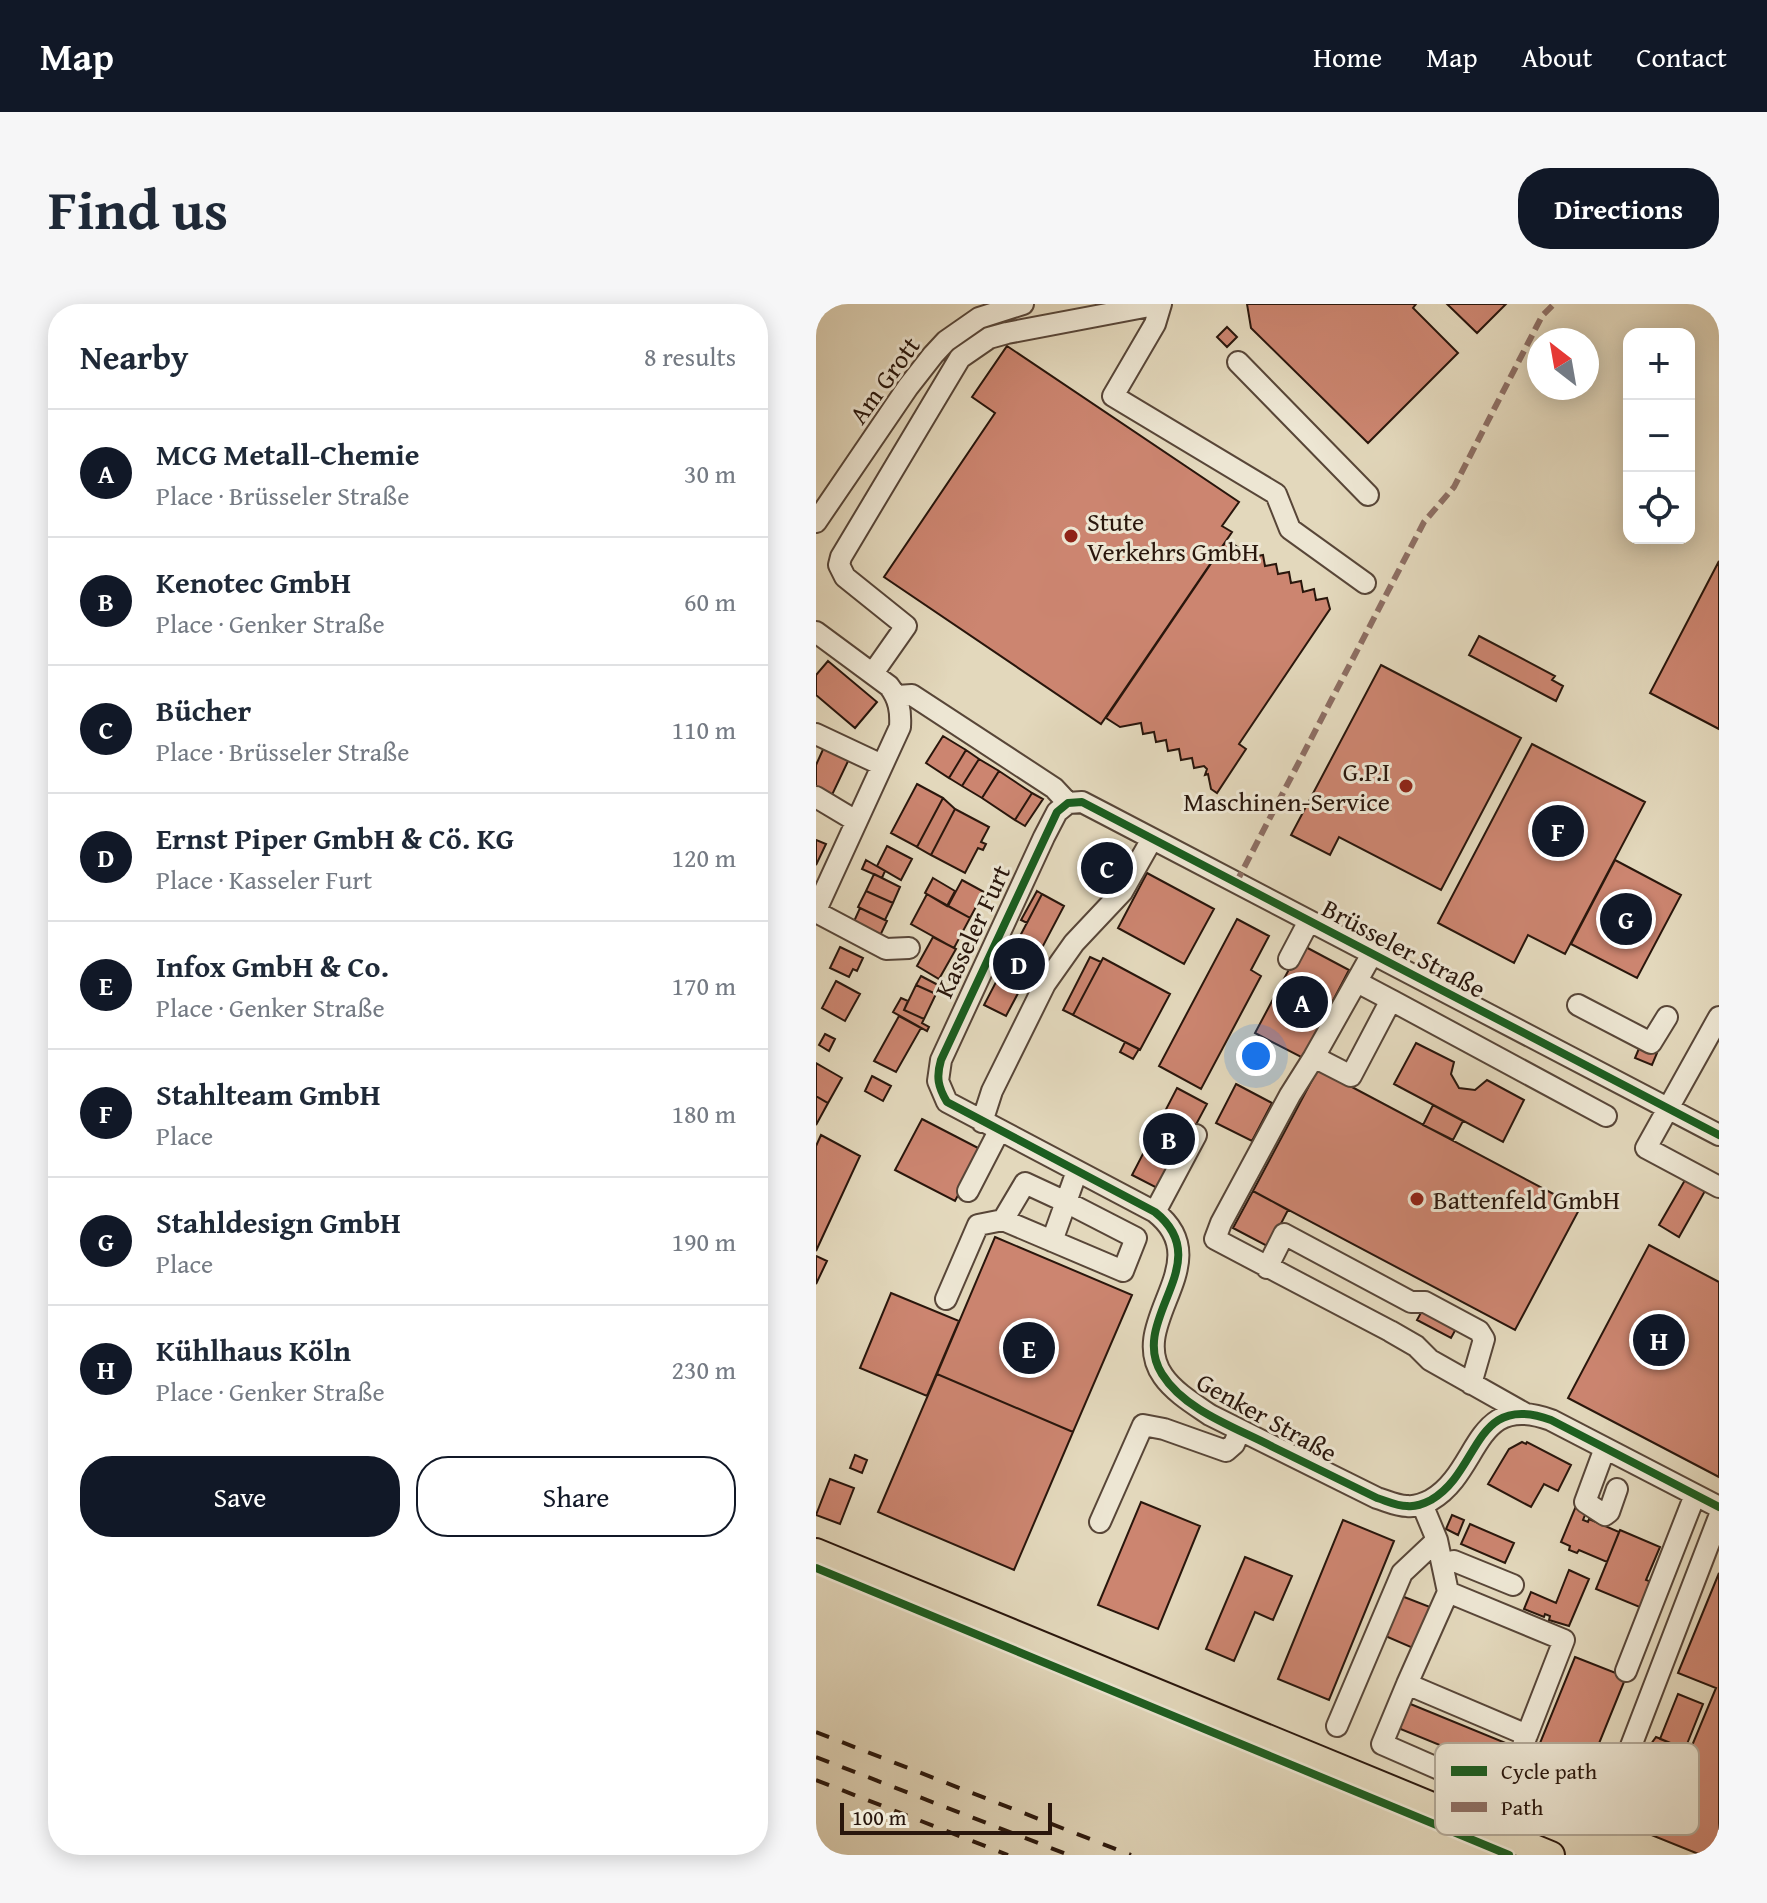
<!DOCTYPE html>
<html lang="en">
<head>
<meta charset="utf-8">
<style>
	body { margin:0; font-family:"Gentium Book Plus",serif; background:#f6f6f7; color:#1f2937 }
	.controls { position:absolute; right:24px; top:24px; display:grid; overflow:hidden; border-radius:16px; box-shadow:0 4px 20px #0003 }
	.controls button { width:72px; height:72px; display:grid; place-items:center; padding:0; border:0; border-bottom:2px solid #e0e1e3; background:#fff; color:#1f2937; font:40px sans-serif }
	.compass { position:absolute; left:711px; top:24px; width:72px; height:72px; border-radius:50%; background:#fff; box-shadow:0 4px 20px #0003; rotate:329deg }
	.scale { position:absolute; left:24px; bottom:20px; width:212px; box-sizing:border-box; padding-left:8px; border:4px solid #29160c; border-top:0; font-size:22px; line-height:28px; white-space:nowrap; color:#29160c; -webkit-text-stroke:6px #ede6d3; paint-order:stroke }
	.you { position:absolute; left:440px; top:752px; width:28px; height:28px; margin:-20px; border:6px solid #fff; border-radius:50%; background:#1a73e8; box-shadow:0 0 0 12px #1a73e833 }
	.badge { display:grid; place-items:center; width:52px; height:52px; border-radius:50%; background:#111827; color:#fff; font-size:26px; font-weight:700 }
	.pin { position:absolute; translate:-50% -50%; border:4px solid #fff; box-shadow:0 2px 8px #0006 }
	.list { margin:0; padding:0; list-style:none }
	h2 { display:flex; justify-content:space-between; align-items:center; height:104px; margin:0; padding:0 32px; font-size:34px }
	h2 small { font-size:26px; font-weight:400; color:#747a83 }
	.list li { display:grid; grid-template-columns:52px 1fr auto; gap:24px; align-items:center; box-sizing:border-box; height:128px; padding:0 32px; border-top:2px solid #e0e1e3 }
	.list b { display:block; font-size:30px; white-space:nowrap }
	.list p { margin:0; font-size:26px; white-space:nowrap; color:#747a83 }
	.list em { font-size:26px; font-style:normal; color:#747a83 }
	.actions { display:flex; gap:16px; padding:24px 32px }
	.actions a { flex:1; padding:18px 0; border:2px solid #111827; border-radius:32px; text-align:center; font-size:28px; color:#111827 }
	.actions .main { background:#111827; color:#fff }
	.icon { flex:none; width:44px; height:44px; fill:none; stroke:currentColor; stroke-width:2; stroke-linecap:round; stroke-linejoin:round }
	.map { position:relative; flex:none; width:903px; height:1551px; overflow:hidden; border-radius:32px }
	header { display:flex; align-items:center; gap:48px; box-sizing:border-box; height:112px; padding:0 40px; background:#111827; color:#fff }
	header strong { font-size:38px }
	nav { display:flex; gap:44px; margin-inline-start:auto; font-size:28px }
	.intro { display:flex; align-items:center; justify-content:space-between; box-sizing:border-box; height:192px; padding:0 48px }
	h1 { margin:0; font-size:56px }
	.button { padding:20px 36px; border-radius:32px; background:#111827; color:#fff; font-size:28px; font-weight:700 }
	main { display:flex; gap:48px; padding:0 48px }
	aside { flex:1; background:#fff; border-radius:32px; box-shadow:0 4px 20px #0003 }
	.map>svg:first-child { display:block }
</style>
</head>
<body>
<header>
<strong>Map</strong>
<nav><a>Home</a><a>Map</a><a>About</a><a>Contact</a></nav>
</header>
<div class="intro"><h1>Find us</h1><a class="button">Directions</a></div>
<main>
<aside>
<h2>Nearby<small>8 results</small></h2>
<ul class="list">
<li><span class="badge">A</span><div><b>MCG Metall-Chemie</b><p>Place · Brüsseler Straße</p></div><em>30 m</em></li>
<li><span class="badge">B</span><div><b>Kenotec GmbH</b><p>Place · Genker Straße</p></div><em>60 m</em></li>
<li><span class="badge">C</span><div><b>Bücher</b><p>Place · Brüsseler Straße</p></div><em>110 m</em></li>
<li><span class="badge">D</span><div><b>Ernst Piper GmbH &amp; Cö. KG</b><p>Place · Kasseler Furt</p></div><em>120 m</em></li>
<li><span class="badge">E</span><div><b>Infox GmbH &amp; Co.</b><p>Place · Genker Straße</p></div><em>170 m</em></li>
<li><span class="badge">F</span><div><b>Stahlteam GmbH</b><p>Place</p></div><em>180 m</em></li>
<li><span class="badge">G</span><div><b>Stahldesign GmbH</b><p>Place</p></div><em>190 m</em></li>
<li><span class="badge">H</span><div><b>Kühlhaus Köln</b><p>Place · Genker Straße</p></div><em>230 m</em></li>
</ul>
<div class="actions"><a class="main">Save</a><a>Share</a></div>
</aside>
<div class="map">
<svg width="903" height="1551" viewBox="0 0 903 1551">
	<rect width="100%" height="100%" fill="#e3d8bc"/>
	<filter id="stains"><feTurbulence type="fractalNoise" baseFrequency=".0025" numOctaves="4"/><feColorMatrix values="0 0 0 0 .2 0 0 0 0 .09 0 0 0 0 .02 0 0 0 .5 -.17"/></filter>
	<radialGradient id="worn" r=".72"><stop offset=".6" stop-color="#630" stop-opacity="0"/><stop offset="1" stop-color="#630" stop-opacity=".3"/></radialGradient>
	<path fill="#cc8570" stroke="#29160c" stroke-width="2" d="M431,0h169l-3,4 45,45 -90,90 -117,-115z
		M631,0h59l-29,29z
		M411,23l10,10 -10,10 -10,-10z
		M191,42l232,156 -17,24 10,6 -131,192 -217,-147 111,-164 -23,-16z
		M411,236l26,17 10,-2 2,11 11,-2 2,10 11,-2 2,11 10,-2 2,11 11,-3 2,11 11,-2 3,11 -91,135 7,5 -29,44 -6,-4 -3,-15 -3,1 2,-6 -3,-3 -10,2 -2,-10 -11,2 -2,-11 -11,2 -2,-11 -10,2 -2,-10 -11,2 -2,-11 -21,4 -14,-9z
		M903,257v168l-69,-36z
		M663,332l76,40 -3,4 11,6 -7,15 -87,-46z
		M12,357l49,41 -22,26 -39,-33v-20z
		M565,361l140,73 -80,152 -102,-53 -9,18 -39,-20z
		M127,432l23,14 -17,28 -23,-15z
		M716,440l113,58 -80,152 -37,-19 -14,28 -76,-40z
		M9,441l25,12 -19,40 -15,-7v-25z
		M150,446l13,9 -17,27 -13,-8z
		M163,455l20,12 -17,27 -20,-12z
		M183,467l33,22 -17,27 -33,-22z
		M101,480l26,14 -26,49 -26,-14z
		M216,489l11,6 -18,27 -10,-6z
		M127,494l12,11 -24,46 -14,-8z
		M139,505l34,18 -8,15 5,2 -3,6 -5,-2 -13,25 -34,-18z
		M0,536l10,4 -10,21z
		M71,542l25,13 -11,21 -24,-14z
		M283,547l27,14 -12,20 -26,-14z
		M50,556l19,11 -3,7 -20,-9z
		M799,556l66,35 -44,83 -66,-34z
		M331,569l67,36 -30,55 -66,-36z
		M58,570l26,13 -7,16 -27,-12z
		M117,574l22,13 -8,15 -22,-13z
		M146,576l22,12 -14,26 -22,-12z
		M50,587l27,12 -8,17 -27,-13z
		M221,587l5,3 -15,29 -6,-3z
		M111,590l43,24 -16,30 -43,-24z
		M226,590l22,12 -58,110 -22,-11z
		M44,604l27,13 -9,19 -27,-12z
		M421,615l32,17 -18,34 10,6 -60,113 -42,-23z
		M117,633l23,12 -17,30 -22,-13z
		M486,641l47,25 -46,88 -48,-25z
		M24,643l23,11 -6,13 -4,-2 -4,8 -19,-9z
		M274,653l11,5 -28,53 -10,-5z
		M287,654l67,36 -30,56 -67,-35z
		M105,672l19,10 -4,8 -20,-9z
		M20,677l24,13 -15,27 -23,-13z
		M100,681l20,9 -12,25 -20,-9z
		M85,694l7,3 -4,9 20,9 -2,4 7,4 -2,4 -34,-19z
		M83,712l22,12 -25,44 -22,-11z
		M9,730l10,5 -6,12 -10,-6z
		M309,738l14,7 -6,10 -13,-7z
		M600,739l38,19 -3,12 8,14 16,2 12,-10 37,20 -21,42 -109,-58z
		M824,742l17,7 -5,12 -17,-7z
		M0,759l26,15 -14,25 -12,-7z
		M502,765l262,139 -65,122 -262,-139z
		M56,772l19,10 -8,15 -18,-10z
		M420,780l36,19 -20,38 -36,-18z
		M361,784l30,16 -46,86 -29,-15z
		M0,792l12,7 -12,22z
		M617,801l30,16 -10,19 -30,-15z
		M106,815l60,31 -27,51 -60,-31z
		M5,831l39,21 -44,95v-105z
		M869,876l20,11 -26,46 -20,-12z
		M437,887l35,19 -19,37 -36,-19z
		M179,933l137,58 -59,137 -136,-58z
		M833,941l70,37v195l-151,-79z
		M0,952l11,5 -11,23z
		M75,989l68,28 -32,75 -67,-28z
		M607,1005l34,18 -6,11 -34,-18z
		M121,1070l136,58 -59,138 -136,-58z
		M706,1138l4,2 1,-2 44,23 -13,26 -14,-7 -13,23 -43,-23 21,-35z
		M39,1151l12,5 -5,13 -12,-5z
		M14,1175l24,9 -14,36 -24,-9z
		M325,1198l59,24 -42,103 -60,-24z
		M760,1202l11,4 -4,10 5,2 1,-3 30,13 -12,30 -28,-12 -2,3 -8,-3 1,-4 -9,-4z
		M636,1211l12,5 -6,15 -12,-6z
		M527,1216l51,21 -65,159 -51,-21z
		M654,1220l44,19 -9,20 -44,-19z
		M804,1226l40,17 -14,33 6,2 -10,26 -46,-19z
		M429,1253l47,19 -19,44 -18,-8 -21,49 -28,-12z
		M753,1266l20,9 -20,47 -20,-6 1,-4 -5,-2 -1,3 -20,-8 7,-17 25,11z
		M903,1269v282h-18l-77,-31 10,-24 30,13 52,-125 -38,-15z
		M583,1291l31,12 -17,41 -30,-13z
		M759,1353l51,20 -50,123 -51,-20z
		M862,1390l25,10 -18,45 -25,-10z
		M592,1399l105,43 -10,25 -105,-43z
		M840,1433l22,9 -9,23 -28,-11z"/>
	<g fill="none" stroke-linecap="round" stroke-linejoin="round">
		<defs>
			<path id="minor" d="M345,0l-6,20 -42,72 163,98 14,35 75,54
				M422,58l130,133
				M0,218l92,-135 25,-32 13,-14 33,-23 44,-14
				M0,328l73,54c10,13 12,25 11,41l-84,183
				M57,369l33,-47 -61,-49 -6,-12 2,-8 119,-199 29,-20 18,-5 153,-29
				M81,392l15,-1 142,93 14,15
				M0,430l66,31
				M0,493l40,24
				M252,499l-11,9 -13,25 -103,223 -3,21 9,21 208,110c65,51 -30,110 8,164 11,16 31,28 47,39l167,83c10,3 20,8 30,8 9,1 16,-2 24,-6 50,-29 42,-109 120,-80l168,87
				M252,499l14,-1 25,13 612,320
				M0,608l70,37 23,-1
				M473,655l20,-38
				M541,678l34,18 -40,76 -37,-19 58,-103
				M575,696l215,116
				M762,701l73,38 16,-26
				M903,713l-73,131 73,39
				M498,753l-24,38 -69,128 -6,16 175,92 26,15 14,14 94,53
				M166,818l10,-31 53,-107 29,-41 48,-51 30,-53
				M152,887l31,-60
				M339,908l41,-77
				M236,937l14,-39 70,36 -13,33 -120,-51 22,-37 41,19 11,-31
				M451,964l17,-34 127,68h14l54,29 5,8 -13,45
				M130,995l32,-74 25,-5
				M789,1144l-20,54 20,13 4,-3 8,-23
				M606,1200l15,36 11,52 116,48 -37,95 -120,-51 41,-92
				M284,1218l43,-97 21,4 62,22 8,-7 6,-14
				M627,1260l11,-3 59,24
				M810,1367l69,-176
				M591,1380l-25,60 121,53 24,-62
				M521,1422l65,-153 35,-33
				M785,1520l118,-307"/>
			<path id="major" d="M0,1248l735,303"/>
		</defs>
		<use href="#minor" stroke="#584638" stroke-width="24"/>
		<use href="#major" stroke="#29160c" stroke-width="30"/>
		<use href="#minor" stroke="#ede6d3" stroke-width="20"/>
		<use href="#major" stroke="#e3d8bc" stroke-width="26"/>
		<path stroke="#29160c" stroke-width="4" stroke-dasharray="14 14" stroke-linecap="butt" d="M0,1428l315,123
			M0,1453l253,98
			M0,1476l192,75"/>
		<path stroke="#8d6e63" stroke-width="6" stroke-dasharray="12 6" stroke-linecap="butt" d="M420,579l188,-361 30,-35 88,-171 12,-12"/>
		<defs>
			<path id="cycleway" d="M903,831l-637,-333 -14,1 -11,9 -116,248c-5,17 -3,27 6,42l208,110c64,51 -28,107 7,162 23,37 75,54 111,73 35,17 69,34 104,51 10,3 20,8 30,8 9,1 16,-2 24,-6 50,-29 42,-109 120,-80l168,87
				M0,1264l693,287"/>
		</defs>
		<use href="#cycleway" stroke="#ede6d3" stroke-width="13"/>
		<use href="#cycleway" stroke="#1b5e20" stroke-width="8"/>
	</g>
	<g fill="#8f2418" stroke="#ede6d3" stroke-width="3">
		<circle cx="255" cy="232" r="8"/>
		<circle cx="590" cy="482" r="8"/>
		<circle cx="601" cy="895" r="8"/>
	</g>
	<g text-anchor="middle" dominant-baseline="central" stroke-width="6" stroke-linejoin="round" paint-order="stroke">
		<g font-size="26" fill="#29160c" stroke="#ede6d3">
			<text transform="translate(68 76) rotate(-54)">Am Grott</text>
			<text transform="translate(156 627) rotate(-65)">Kasseler Furt</text>
			<text transform="translate(588 644) rotate(28)">Brüsseler Straße</text>
			<text transform="translate(451 1113) rotate(29)">Genker Straße</text>
		</g>
		<g font-size="26" fill="#29160c" stroke="#ede6d3" text-anchor="start">
			<text x="271" y="217">Stute<tspan x="271" dy="30">Verkehrs GmbH</tspan></text>
			<text x="574" y="467" text-anchor="end">G.P.I<tspan x="574" dy="30">Maschinen-Service</tspan></text>
			<text x="617" y="895">Battenfeld GmbH</text>
		</g>
	</g>
	<rect x="619" y="1439" width="264" height="92" rx="12" fill="#ede6d3" stroke="#b2a897" stroke-width="2"/>
	<rect x="635" y="1462" width="36" height="10" fill="#1b5e20"/>
	<rect x="635" y="1498" width="36" height="10" fill="#8d6e63"/>
	<g font-size="22" fill="#29160c">
		<text x="685" y="1475">Cycle path</text>
		<text x="685" y="1511">Path</text>
	</g>
	<rect width="100%" height="100%" filter="url(#stains)"/>
	<rect width="100%" height="100%" fill="url(#worn)"/>
</svg>
<div class="controls">
<button>+</button>
<button>−</button>
<button><svg class="icon" aria-label="locate" viewBox="0 0 24 24"><circle cx="12" cy="12" r="6"/><path d="M12 2v4M12 18v4M2 12h4M18 12h4"/></svg></button>
</div>
<svg class="compass" viewBox="-18 -18 36 36"><path d="M0-13l5 13h-10z" fill="#e53935"/><path d="M0 13l5-13h-10z" fill="#747a83"/></svg>
<div class="scale">100 m</div>
<div class="you"></div>
<div class="pin badge" style="left:486px;top:698px">A</div>
<div class="pin badge" style="left:353px;top:835px">B</div>
<div class="pin badge" style="left:291px;top:564px">C</div>
<div class="pin badge" style="left:203px;top:660px">D</div>
<div class="pin badge" style="left:213px;top:1044px">E</div>
<div class="pin badge" style="left:742px;top:527px">F</div>
<div class="pin badge" style="left:810px;top:615px">G</div>
<div class="pin badge" style="left:843px;top:1036px">H</div>
</div>
</main>
</body>
</html>
